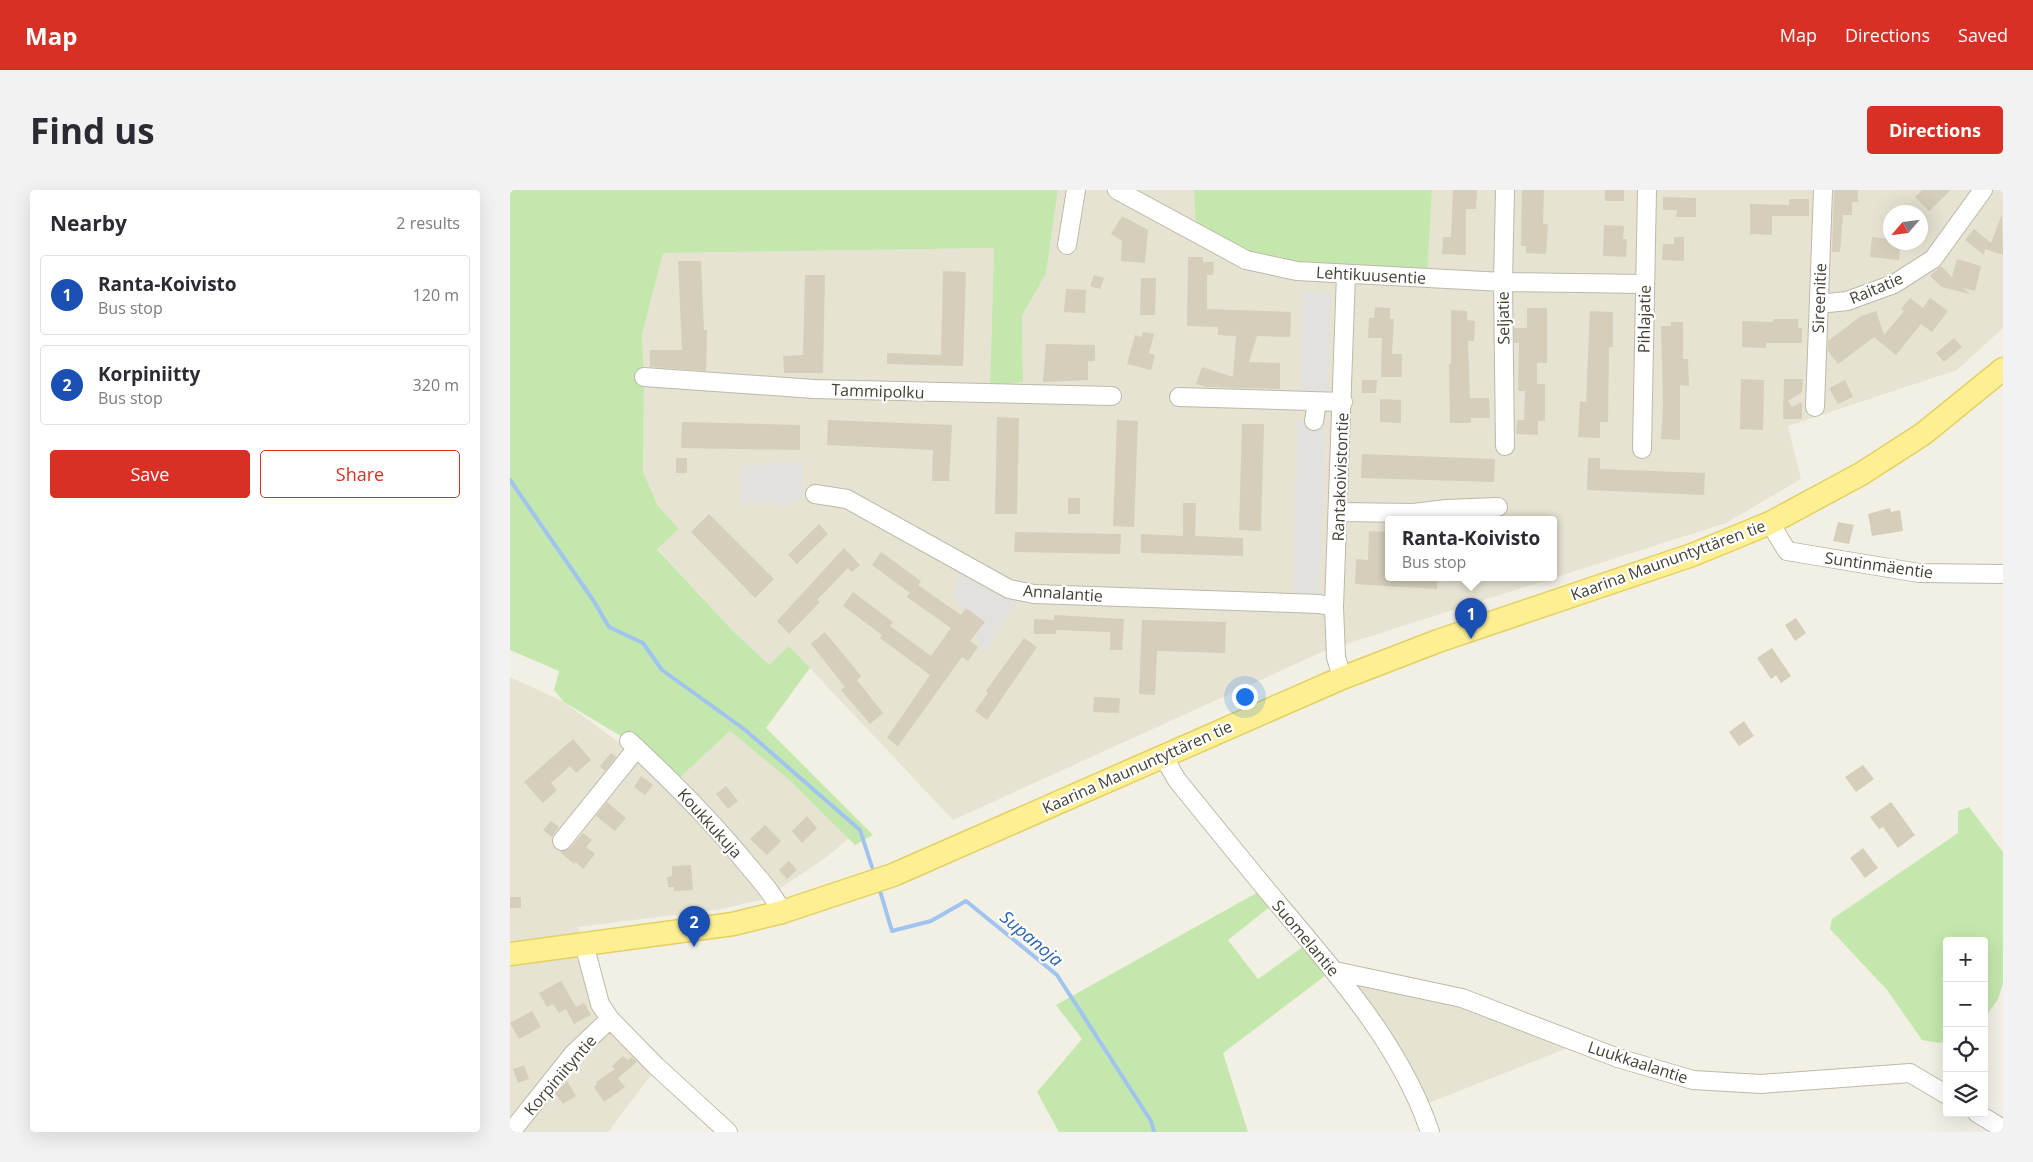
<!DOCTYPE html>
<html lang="en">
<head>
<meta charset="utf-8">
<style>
	body { margin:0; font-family:"Open Sans",sans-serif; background:#f2f2f3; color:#2b2b33 }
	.controls { position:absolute; right:15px; bottom:15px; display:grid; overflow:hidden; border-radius:5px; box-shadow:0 5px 20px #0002 }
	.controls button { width:45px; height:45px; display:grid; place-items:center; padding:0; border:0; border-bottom:1px solid #e1e1e2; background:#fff; color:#2b2b33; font:25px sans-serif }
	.compass { position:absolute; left:1373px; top:15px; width:45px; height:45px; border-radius:50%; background:#fff; box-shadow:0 5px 20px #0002; rotate:242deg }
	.you { position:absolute; left:734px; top:506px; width:18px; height:18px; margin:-12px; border:4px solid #fff; border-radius:50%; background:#1a73e8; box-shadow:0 0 0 8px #1a73e833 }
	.badge { display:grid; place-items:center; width:32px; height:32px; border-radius:50%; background:#d93025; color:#fff; font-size:16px; font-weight:700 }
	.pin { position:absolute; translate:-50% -41px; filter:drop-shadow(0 1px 2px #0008) }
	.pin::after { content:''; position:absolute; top:26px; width:18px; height:15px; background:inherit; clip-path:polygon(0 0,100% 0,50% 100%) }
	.popup { position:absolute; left:875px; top:326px; width:172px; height:65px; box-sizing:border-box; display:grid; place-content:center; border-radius:5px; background:#fff; filter:drop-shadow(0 1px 4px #0005); font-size:16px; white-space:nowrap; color:#7c7c81 }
	.popup b { font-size:19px; color:#2b2b33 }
	.popup::after { content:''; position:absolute; left:50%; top:100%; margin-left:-10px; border:10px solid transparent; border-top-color:#fff }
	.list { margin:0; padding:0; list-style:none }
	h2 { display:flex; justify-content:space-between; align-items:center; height:65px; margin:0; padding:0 20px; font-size:21px }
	h2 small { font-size:16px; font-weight:400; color:#7c7c81 }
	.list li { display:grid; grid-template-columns:32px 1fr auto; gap:15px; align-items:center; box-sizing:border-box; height:80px; margin:0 10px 10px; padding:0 10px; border:1px solid #e1e1e2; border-radius:5px }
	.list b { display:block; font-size:19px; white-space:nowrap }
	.list p { margin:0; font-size:16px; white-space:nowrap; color:#7c7c81 }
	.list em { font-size:16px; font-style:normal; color:#7c7c81 }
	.actions { display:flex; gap:10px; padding:15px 20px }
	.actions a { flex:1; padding:11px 0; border:1px solid #d93025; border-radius:5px; text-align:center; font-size:18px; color:#d93025 }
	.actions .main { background:#d93025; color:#fff }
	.icon { flex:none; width:28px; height:28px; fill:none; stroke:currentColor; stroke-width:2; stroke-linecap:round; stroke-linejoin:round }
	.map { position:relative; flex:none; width:1493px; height:942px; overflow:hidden; border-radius:5px }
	header { display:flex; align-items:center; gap:30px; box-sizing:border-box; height:70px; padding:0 25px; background:#d93025; color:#fff }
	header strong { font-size:24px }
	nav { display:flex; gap:28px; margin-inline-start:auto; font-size:18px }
	.intro { display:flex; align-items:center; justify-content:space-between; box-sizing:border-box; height:120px; padding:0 30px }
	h1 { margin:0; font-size:35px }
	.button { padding:12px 22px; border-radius:5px; background:#d93025; color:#fff; font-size:18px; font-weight:700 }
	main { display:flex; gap:30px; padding:0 30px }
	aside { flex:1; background:#fff; border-radius:5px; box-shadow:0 5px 20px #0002 }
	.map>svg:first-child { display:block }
</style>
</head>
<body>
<header>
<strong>Map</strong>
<nav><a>Map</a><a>Directions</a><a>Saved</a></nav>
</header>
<div class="intro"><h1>Find us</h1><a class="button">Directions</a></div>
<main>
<aside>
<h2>Nearby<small>2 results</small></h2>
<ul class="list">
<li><span class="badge" style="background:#1a4fb4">1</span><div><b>Ranta-Koivisto</b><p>Bus stop</p></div><em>120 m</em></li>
<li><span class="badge" style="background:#1a4fb4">2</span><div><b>Korpiniitty</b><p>Bus stop</p></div><em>320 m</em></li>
</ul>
<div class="actions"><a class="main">Save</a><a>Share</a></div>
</aside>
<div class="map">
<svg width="1493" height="942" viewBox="0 0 1493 942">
	<rect width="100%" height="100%" fill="#f2f0e4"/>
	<path fill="#e6e3d2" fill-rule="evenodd" d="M548,0h136l2,44 231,43 5,-87h571v138l-46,42 -169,56 13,53 -75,44 -402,128 -371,169 -164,-174 -20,20 -36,-35 -76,-83 22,-19 -21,-23 -15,-34 1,-95 -2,-42 21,-82 331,-5 -4,136 33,-2 -1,-66 24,-44zM1380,22h30v30h-30zM878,330h166v58h-166z
		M0,487l54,25 110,81 56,-52 58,48 61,59 -21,18 -64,43 -42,10 -144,18 21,49 6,26 53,64 -50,66h-98z
		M825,782l127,26 118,45 -159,63z"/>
	<path fill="#c4e7ad" d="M0,0h548l-12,83 -24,43 1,66 -33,3 4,-137 -331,5 -21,82 2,42 -1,95 15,34 21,23 -22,20 76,82 36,34 20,-19 21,22 -44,60 107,107 -18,10 -67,-66 -58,-48 -56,52 -45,-42 -65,-39 -10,-12 5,-19 -49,-21z
		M684,0h238l-5,87 -130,-6 -101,-37z
		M1459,617l34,45v131l-5,16 -14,20v-78h-37v100l-8,2 -17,-3 -35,-50 -57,-61 2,-10 126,-86v-22z
		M750,701l12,14 -44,35 30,39 46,-33 21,30 -102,77 25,79h-189l-22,-40 45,-53 -26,-34z"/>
	<path fill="#e3e1dd" d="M793,102h28l-3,110h-27z
		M787,230h28l-6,184 -25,-11z
		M293,273v36h-11v6l-52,-3 3,-37z
		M450,379l60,29 -36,54 -31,-57z"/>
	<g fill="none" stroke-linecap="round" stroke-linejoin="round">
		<path stroke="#a0c3f0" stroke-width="4" d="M0,290l83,120 16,27 34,16 19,27 82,59 116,101 12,37
			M370,701l12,40 39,-10 35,-20 91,74 94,146 3,11"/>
	</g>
	<path fill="#d4ceba" d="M943,0h24l-1,19h-10v46l-24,-1 1,-17h8z
		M1012,0h22l-1,34h5l-2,30 -20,-1v-7h-5z
		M1095,0h19v11h-19z
		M1324,0h24v12h-6v13h-9l-3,37h-8z
		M1412,0h29l-22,21 -14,-14z
		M1153,7l33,1v19h-20l1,-7h-14z
		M1279,9h20v17h-37v19l-22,-1v-30l39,1z
		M1492,24l1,41 -18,-6 -1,6 -19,-15 9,-11 17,14z
		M612,26l26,14 -3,33 -24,-2 1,-20 -11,-7z
		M1094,35l20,1 -1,13h4l-1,18 -23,-1z
		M1164,47h10v24l-22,-1 1,-16h11z
		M1362,47l18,2v3h11l-2,18 -29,-3z
		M678,67h15v5h11l-1,13h-6v34l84,3 -1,25 -33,-1 -8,26 31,1v26l-73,-2 -11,-3 6,-17 31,10 3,-41 -18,-1v-8l-31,-1z
		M1447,69l24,7 -6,25 -12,-3 7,6 -28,-7 -12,-11 11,-10 11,11z
		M168,71h23l3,69h3l-1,41 -56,-4v-17h32z
		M433,81l23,1 -3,94 -76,-2v-11l54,2z
		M295,85h20l-2,98h-39l-1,-17 20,-1z
		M584,85l10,3 -4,11 -10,-3z
		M631,88h15l-1,37h-15z
		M556,99l20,1 -1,23 -21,-1z
		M1400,108l13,10 7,-10 18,13 -16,21 -11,-8 -25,31 -22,-18 -36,27 -10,-13v-10l33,-25 15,-5 8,24 20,-24 -3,-2z
		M865,117l15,1v11h4l-2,35h10v23h-21l1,-39h-14l1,-20h5z
		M1017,118h20v55h-10v21h8v37h-7v14l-22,-1 1,-14h7l1,-29h-7l1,-48h-5v-15h13z
		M941,120l16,1v9l8,1 -1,20h-6l2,57h19l1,20h-19v5h-21l-1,-59h2z
		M1080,121l23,1v35h-4l-1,75h-8v16l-22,-1 2,-36 6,1z
		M1263,129h25v9h4v15h-36v5l-24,-1v-26l31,1z
		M1161,132h12v37h5l1,27 -9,-1v55l-19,-1 2,-35 -2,-78h10z
		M633,142l11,2 -5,19 6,2 -4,15 -24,-6 8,-29 7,2z
		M1444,148l8,9 -18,15 -8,-9z
		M536,154l49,1v16h-7v19l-45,2z
		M1231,189l23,1 -1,50 -23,-1z
		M1274,189h19l-1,13 -14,9 4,6 10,-5v17h-19z
		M852,190h15l-1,13h-14z
		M1335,190l8,17 -15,7 -9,-16z
		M870,209l21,1v23l-21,-1z
		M487,227l22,1 -2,96h-22z
		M318,230l124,5 -3,56h-17l1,-31 -106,-5z
		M607,230l21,1 -4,106 -21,-1z
		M172,232l118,3v25l-119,-2z
		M732,234h22l-3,107 -22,-1z
		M852,264l133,5 -1,23 -133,-4z
		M166,268h11v15h-11z
		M1078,268h12v11l105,4 -1,22 -117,-5z
		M558,308h12v16h-12z
		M673,313h13l-1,33 48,2v18l-102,-3v-19l42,2z
		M1380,318l1,4 9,-2 3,21 -31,5 -4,-22z
		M199,324l65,65 -19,19 -64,-66z
		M1328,332l16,3 -5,19 -16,-3z
		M309,334l9,10 -31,30 -9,-9z
		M859,341l19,1v46h49v11l-82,-5 1,-25 12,1z
		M505,342l106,2 -1,20 -106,-2z
		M334,358l16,17 -8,7 -4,-4 -31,32 3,2 -31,32 -12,-13z
		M371,362l40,29 -3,4 43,30 5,-7 19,14 -15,19 8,6 -10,14 -6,-4 -64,89 -11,-8 43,-63 -50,-37 2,-3 -39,-29 10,-14 40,30 -3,4 41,30 20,-28 -44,-31 3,-4 -38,-28z
		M544,425l70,4 -2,31h-12v-18l-54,-2v4h-22v-15l20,1z
		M1286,428l10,15 -11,8 -10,-16z
		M632,430l84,2 -1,31 -68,-2 -2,44 -16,-1z
		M315,442l36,44 -4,4 26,33 -13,11 -29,-34 4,-3 -34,-43z
		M514,448l13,9 -50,73 -12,-9 13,-18 -2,-2z
		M1262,458l19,28 -10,7 -5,-8 -5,4 -14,-21z
		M584,507l26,1 -1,15 -26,-1z
		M1234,531l10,15 -15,10 -10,-14z
		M63,549l18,21 -15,13 -6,-7 -19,17 6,7 -14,13 -19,-21z
		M101,563l5,4 -11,14 -5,-5z
		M1353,575l11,14 -18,13 -11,-15z
		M131,586l12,9 -8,10 -11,-8z
		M216,596l12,15 -10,8 -12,-15z
		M97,612l19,16 -11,13 -19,-15z
		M1381,612l24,33 -17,13 -15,-21 -4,2 -9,-12z
		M297,626l10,12 -15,15 -10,-12z
		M41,631l8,6 -7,10 -9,-7z
		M255,635l16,16 -14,14 -17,-16z
		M73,643l9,7 -6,7 9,7 -12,15 -7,-7 -2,2 -14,-12 10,-4z
		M1353,658l15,20 -13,10 -15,-20z
		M279,671l8,9 -10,9 -8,-9z
		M181,675l2,25 -19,1v-4h-6l-1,-10 5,-1v-10z
		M0,707h11v11h-11z
		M51,791l15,26 8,-4 7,12 -17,9 -8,-15 -7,4 -6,-9 -6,3 -8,-14z
		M22,821l9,16 -22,12 -9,-16z
		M113,866l4,4 5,-3 5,5 -19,16 7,9 -21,15 -10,-15 3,-3 -1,-2 19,-13 -3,-3z
		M14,875l5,14 -11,4 -5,-14z
		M57,891l9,15 -13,8 -8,-11z"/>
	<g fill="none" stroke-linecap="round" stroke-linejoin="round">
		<defs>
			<path id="minor" d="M607,0l129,70 51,11 206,11 142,2
				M557,55l9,-55
				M1309,114l28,-3 47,-17 39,-25 50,-69
				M134,187l170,12 298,7
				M669,207l164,5
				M1305,217l8,-217
				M804,231l3,-19
				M995,256l-2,-164 2,-92
				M1132,259l5,-259
				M305,304l32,5 162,90 25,5 285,10 15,3
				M829,322l75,1 32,-4 52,-2
				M1260,333l17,28 132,22 84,1
				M832,488l-6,-21 -2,-50 12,-333
				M119,551c42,39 81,78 117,122 13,16 27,30 36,49
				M653,566l14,24c34,42 68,84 103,126 58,69 121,140 150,226
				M52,651l75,-93
				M74,754l16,60 10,15 46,47 72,66
				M825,781l127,27 156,60 75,22 68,4 149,-11 37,22
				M1467,923l26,16
				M1,942l62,-78 37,-35"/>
			<path id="major" d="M0,764l223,-30 49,-12 111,-37 449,-197 96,-37 254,-86 78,-32 91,-49 62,-40 80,-65"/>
		</defs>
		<use href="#minor" stroke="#bdb9a7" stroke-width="20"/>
		<use href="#major" stroke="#e3d062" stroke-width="25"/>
		<use href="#minor" stroke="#fff" stroke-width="18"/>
		<use href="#major" stroke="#fef092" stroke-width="22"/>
	</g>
	<g text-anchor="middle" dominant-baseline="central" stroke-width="4.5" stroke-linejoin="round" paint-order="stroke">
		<g font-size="16" fill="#444134" stroke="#fff">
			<text transform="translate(861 85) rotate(3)">Lehtikuusentie</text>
			<text transform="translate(1366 98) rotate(-23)">Raitatie</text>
			<text transform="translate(1309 108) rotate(-88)">Sireenitie</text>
			<text transform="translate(993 128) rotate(-91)">Seljatie</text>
			<text transform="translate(1134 129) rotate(-89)">Pihlajatie</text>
			<text transform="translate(368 201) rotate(2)">Tammipolku</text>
			<text transform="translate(830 287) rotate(-88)">Rantakoivistontie</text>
			<text transform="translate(1158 370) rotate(-20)">Kaarina Maununtyttären tie</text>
			<text transform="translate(1369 375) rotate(8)">Suntinmäentie</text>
			<text transform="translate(553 403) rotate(4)">Annalantie</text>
			<text transform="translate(627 577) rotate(-24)">Kaarina Maununtyttären tie</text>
			<text transform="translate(200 633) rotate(48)">Koukkukuja</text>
			<text transform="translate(796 748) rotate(50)">Suomelantie</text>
			<text transform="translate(1128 872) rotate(18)">Luukkaalantie</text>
			<text transform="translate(50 885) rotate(-49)">Korpiniityntie</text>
		</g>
		<g font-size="18" font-style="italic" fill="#2e65af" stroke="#fff">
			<text transform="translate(522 748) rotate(40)">Supanoja</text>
		</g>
	</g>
</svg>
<div class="controls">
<button>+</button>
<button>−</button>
<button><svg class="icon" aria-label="locate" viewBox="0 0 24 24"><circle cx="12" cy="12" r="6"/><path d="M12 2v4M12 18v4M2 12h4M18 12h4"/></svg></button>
<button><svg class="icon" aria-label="layers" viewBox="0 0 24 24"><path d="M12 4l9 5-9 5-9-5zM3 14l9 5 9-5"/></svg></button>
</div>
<svg class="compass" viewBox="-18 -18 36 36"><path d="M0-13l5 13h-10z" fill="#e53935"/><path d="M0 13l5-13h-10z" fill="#7c7c81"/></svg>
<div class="you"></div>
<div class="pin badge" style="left:961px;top:449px;background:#1a4fb4">1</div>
<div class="popup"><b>Ranta-Koivisto</b>Bus stop</div>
<div class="pin badge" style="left:184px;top:757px;background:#1a4fb4">2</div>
</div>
</main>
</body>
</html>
